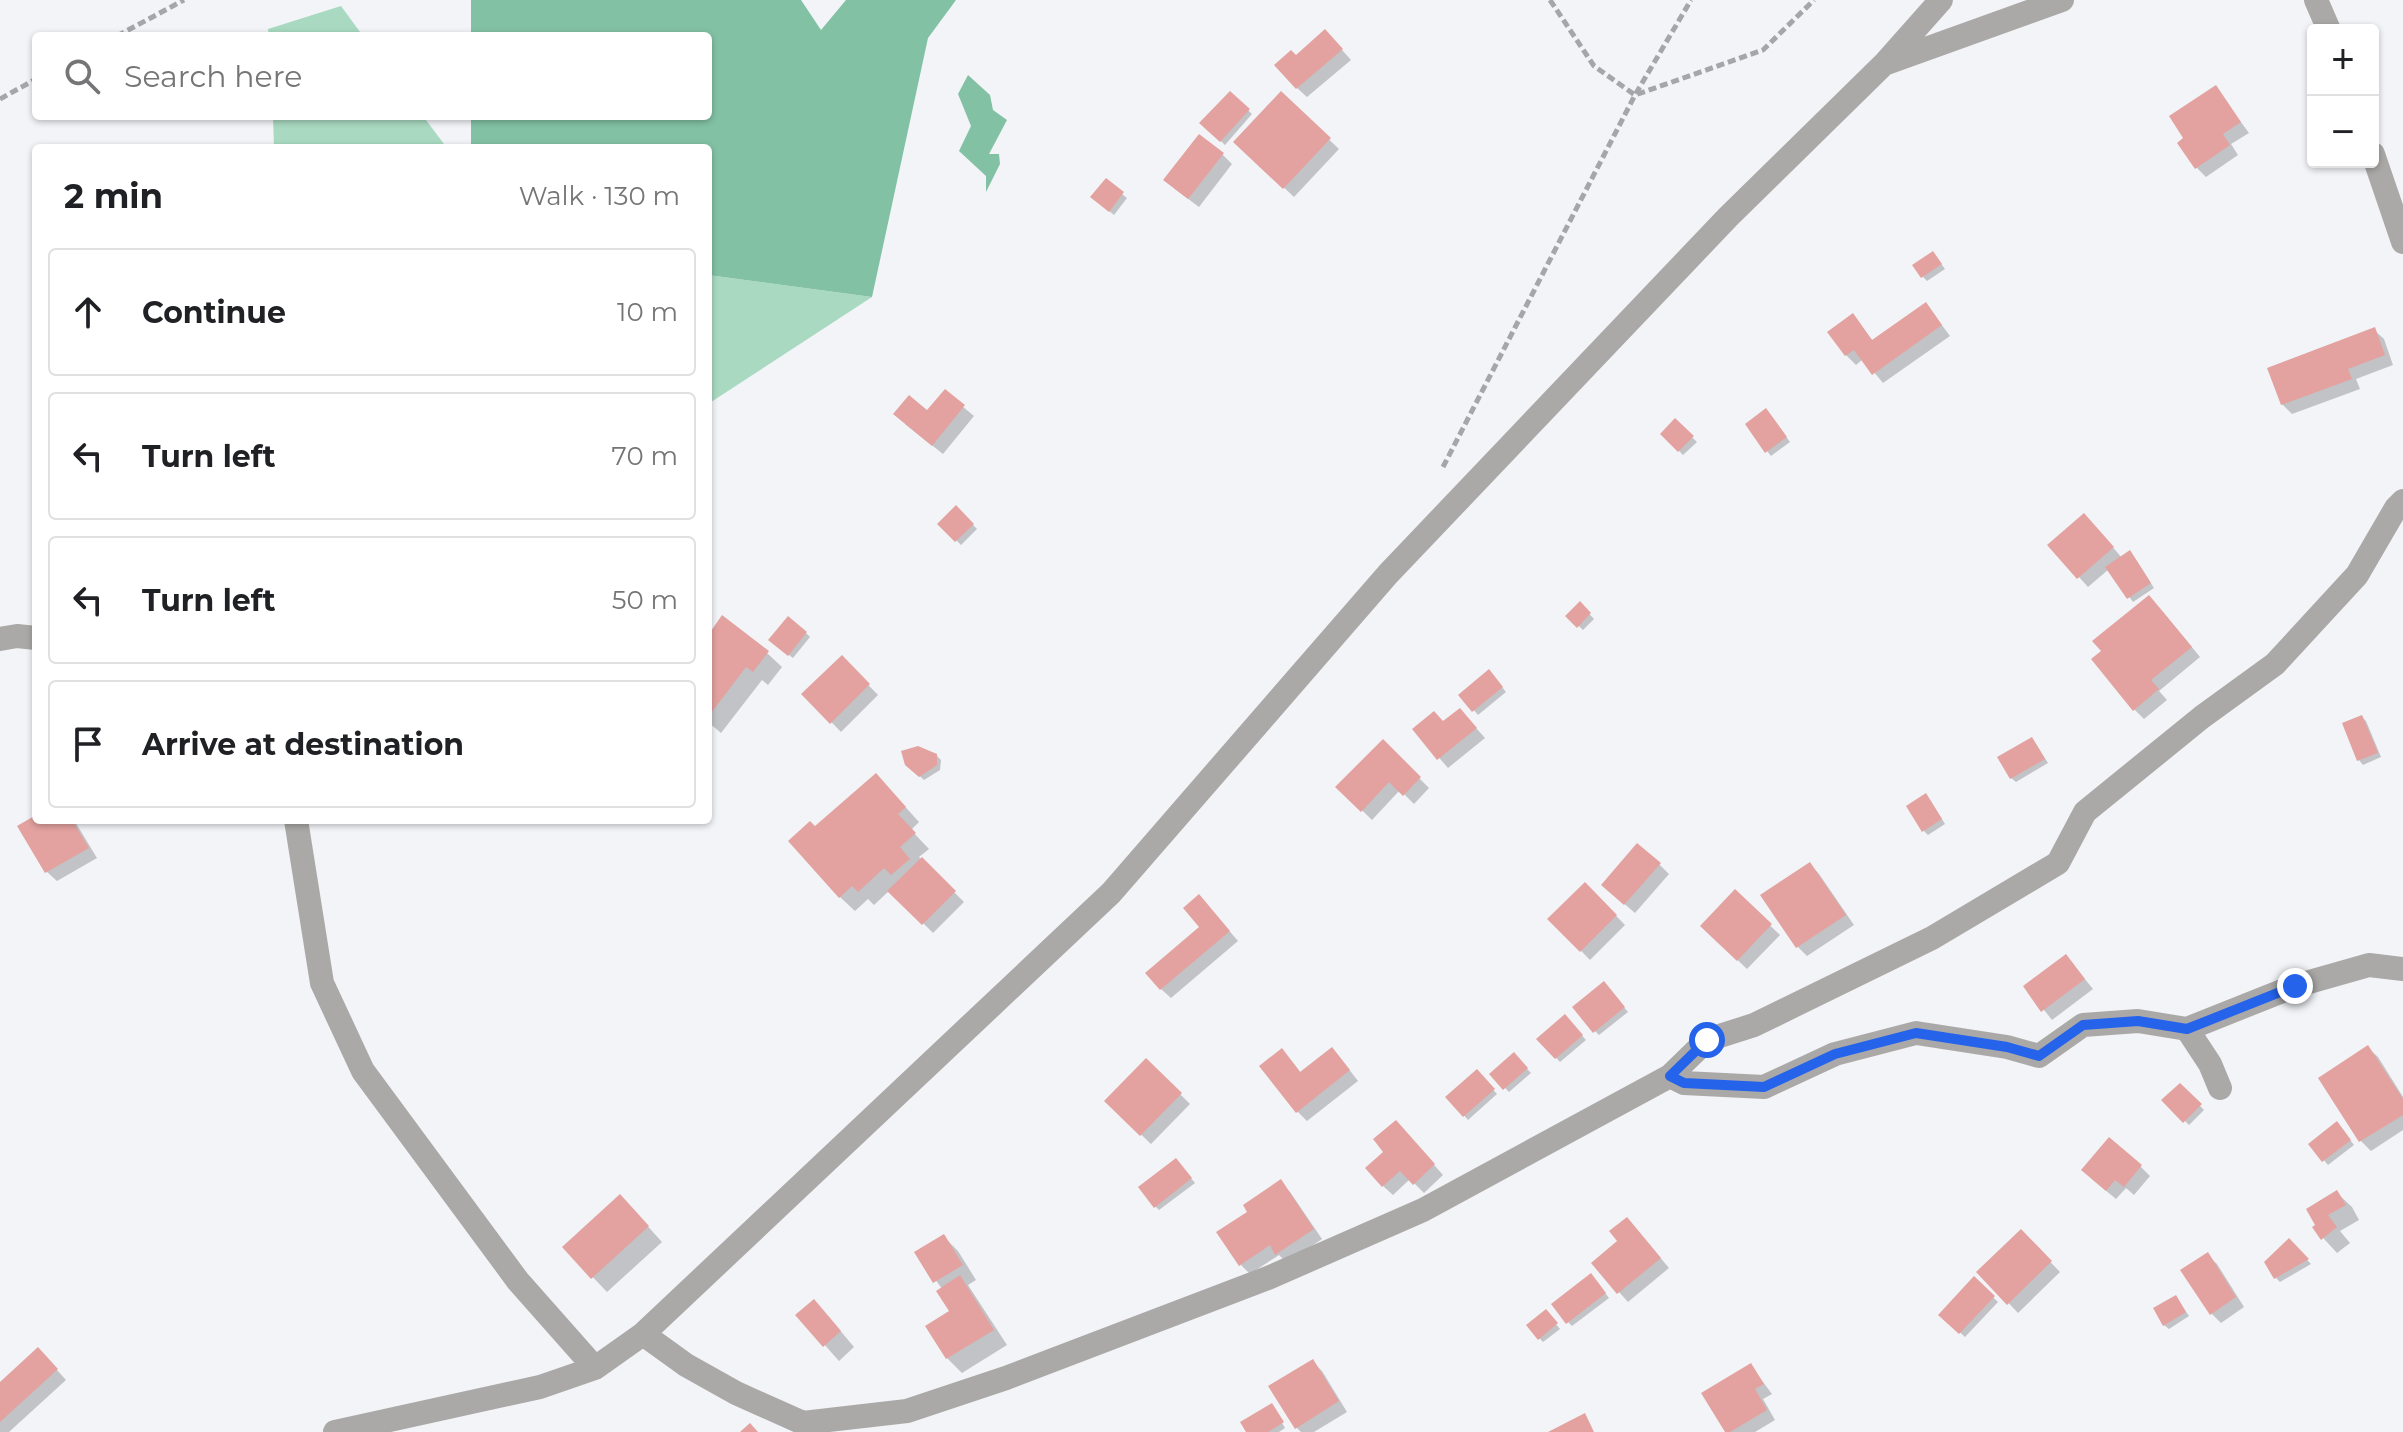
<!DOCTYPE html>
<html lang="en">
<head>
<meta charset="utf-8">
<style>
	body { margin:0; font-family:Montserrat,sans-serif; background:#f2f2f2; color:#202124 }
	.controls { position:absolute; right:24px; top:24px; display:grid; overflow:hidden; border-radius:8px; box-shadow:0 2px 6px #0004 }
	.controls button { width:72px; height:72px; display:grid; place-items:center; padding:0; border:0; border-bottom:2px solid #e0e0e0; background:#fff; color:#202124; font:40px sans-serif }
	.stop { position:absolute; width:24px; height:24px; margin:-18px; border:6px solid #2563eb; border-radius:50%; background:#fff }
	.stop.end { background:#2563eb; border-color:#fff; box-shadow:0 2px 8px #0008 }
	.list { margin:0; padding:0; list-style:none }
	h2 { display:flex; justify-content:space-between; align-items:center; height:104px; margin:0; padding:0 32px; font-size:34px }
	h2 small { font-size:26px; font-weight:400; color:#757577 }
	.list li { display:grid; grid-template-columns:52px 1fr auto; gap:24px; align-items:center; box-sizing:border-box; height:128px; margin:0 16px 16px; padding:0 16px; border:2px solid #e0e0e0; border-radius:8px }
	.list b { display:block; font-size:30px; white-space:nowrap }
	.list em { font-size:26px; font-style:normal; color:#757577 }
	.icon { flex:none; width:44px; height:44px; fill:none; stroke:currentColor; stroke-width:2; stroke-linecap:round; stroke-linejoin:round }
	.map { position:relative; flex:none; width:2403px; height:1432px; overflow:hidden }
	.search { position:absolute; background:#fff; box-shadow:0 2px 6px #0004; left:32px; top:32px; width:680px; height:88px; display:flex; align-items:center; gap:20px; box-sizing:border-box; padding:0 28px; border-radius:8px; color:#757577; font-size:30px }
	.panel { position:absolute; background:#fff; box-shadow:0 2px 6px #0004; left:32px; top:144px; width:680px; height:680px; border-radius:8px }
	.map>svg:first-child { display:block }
</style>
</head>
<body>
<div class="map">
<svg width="2403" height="1432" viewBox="0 0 2403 1432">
	<rect width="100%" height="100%" fill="#f2f4f8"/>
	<path fill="#a9d9c1" d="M341,6l22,30h-94l-1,-7z
		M273,116h150l24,32h-173z
		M708,275l164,22 -164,107z"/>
	<path fill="#82c1a4" d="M471,0h330l20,30 25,-30h110l-28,38 -56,259 -164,-22v-127h-237v-32h237v-80h-237z
		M968,75l22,20 3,15 14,10 -18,34h10l1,10 -14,28v-16l-27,-25 12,-25 -13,-32z"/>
	<path fill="#0003" d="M1335,42l16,18 -44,37 -10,-9z
		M2215,87l34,46 -18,11 7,11 -32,22 -10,-10 -10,-28z
		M1230,93l22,21 -27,31 -23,-22z
		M1281,94l58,55 -45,48 -58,-55z
		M1222,154l10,10 -33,43 -24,-18z
		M1106,181l21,17 -13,17 -17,-14z
		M1937,258l8,11 -18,12 -4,-4z
		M1926,304l24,32 -67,47 -20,-24 -7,6 -10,-10 7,-39 20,25z
		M2374,330l10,9 9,26 -37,14 4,10 -68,25 -10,-10z
		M945,392l29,24 -31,38 -38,-30 23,-11z
		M1770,415l20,27 -19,14 -4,-5z
		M1675,421l22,21 -14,13 -20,-21z
		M956,508l21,21 -16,16 -21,-21z
		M2094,525l28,33 12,-1 20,31 -21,14 -24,-33 -21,18 -9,-10z
		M1580,604l14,15 -11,11 -15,-14z
		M2159,607l41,50 -41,34 8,9 -23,19 -10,-10z
		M708,632l59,21 15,14 -14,18 -6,-5 -41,53 -13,-11z
		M806,633l4,4 -17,21 -18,-14z
		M842,658l36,37 -37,37 -37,-38z
		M1493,676l13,16 -28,23 -17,-20z
		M2362,717l4,4 15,36 -18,8 -4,-5 -15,-36z
		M1469,720l16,18 -37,30 -34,-39z
		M1383,742l46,46 -15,16 -14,-14 -28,30 -34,-33z
		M2036,744l12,19 -32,19 -5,-4z
		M936,755l5,5 -1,10 -16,10 -12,-11z
		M890,790l29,32 -8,8 18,19 -10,8 45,45 -31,31 -43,-43 -16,15 -6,-6 -13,12 -15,-14 -25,-68z
		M1930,800l15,24 -17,11 -4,-4z
		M36,817v3h38l23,38 -40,23 -10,-9 -27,-46z
		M1659,864l10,10 -34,39 -22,-19z
		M1810,864l9,10 35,51 -47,31 -10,-10z
		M1585,884l40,41 -35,35 -40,-41z
		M1735,892l45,43 -33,34 -45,-43z
		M1208,906l30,35 -67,57 -10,-9 41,-61z
		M2066,956l27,33 -41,31 -27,-34z
		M1608,988l20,24 -29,23 -4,-4z
		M1565,1017l21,23 -26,22 -21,-23z
		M2368,1048l10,9 25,40v33l-32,21 -10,-10 -40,-63z
		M1514,1055l17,18 -22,19 -17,-18z
		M1341,1059l17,22 -51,40 -10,-10 -6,-51 10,13z
		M1146,1060l44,44 -39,40 -45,-43z
		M1477,1072l20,22 -29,26 -20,-23z
		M2180,1085l24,25 -15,15 -25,-25z
		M2341,1128l13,17 -26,20 -17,-20z
		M1405,1132l38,43 -19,18 -14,-14 -17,16 -10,-9z
		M1180,1165l15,18 -36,27 -4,-4z
		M2140,1166l10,10 -16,19 -8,-7 -10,11 -23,-19z
		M1280,1182l10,10 32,47 -35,24 -8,-8 -29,19 -9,-9z
		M2337,1193l15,14 7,13 -19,11 10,12 -13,10 -23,-25z
		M634,1211l28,31 -55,50 -43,-45z
		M1636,1229l33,39 -41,34 -35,-39z
		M2021,1232l39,40 -42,41 -39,-41z
		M944,1237l14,14 18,29 -8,5 39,60 -45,28 -15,-15 4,-46 -9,-23 -25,-36z
		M2289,1241l22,23 -31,18 -4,-4z
		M2207,1255l10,9 27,43 -23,16 -10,-10z
		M1974,1279l24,23 -33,35 -24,-22z
		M1595,1280l14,18 -37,28 -4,-4z
		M2176,1297l13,19 -20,13 -5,-4z
		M1546,1312l14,17 -17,13 -15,-16z
		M798,1315l30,1 26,31 -15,14z
		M47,1359l19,21 -57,52h-9v-47z
		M1312,1361l10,10 25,41 -33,20h-13l-5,-5z
		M1751,1366l21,28 -9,5 12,21 -20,12h-28z
		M1273,1407l12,21 -6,4h-31z"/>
	<path fill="#e3a29f" d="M1325,29l18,20 -47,40 -22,-24 17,-15 5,5z
		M2216,85l25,37 -18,12 7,11 -35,24 -18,-26 6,-5 -14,-22z
		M1230,91l20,18 -30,33 -21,-19z
		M1281,91l50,47 -48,51 -50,-47z
		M1199,134l25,19 -36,46 -25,-19z
		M1106,178l18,14 -15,20 -19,-15z
		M1933,251l9,13 -21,14 -9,-13z
		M1926,302l16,23 -70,50 -18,-25 -9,6 -18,-24 26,-19 19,27z
		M2375,327l10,28 -37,14 4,10 -71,26 -14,-37z
		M945,389l20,16 -33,41 -39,-32 16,-19 18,15z
		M1766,408l21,29 -22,16 -20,-29z
		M1675,418l19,18 -16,16 -18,-18z
		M956,505l18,19 -19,18 -18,-18z
		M2084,513l30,34 -37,32 -30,-34z
		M2130,550l21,33 -24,16 -22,-32z
		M2149,595l43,52 -41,33 8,9 -26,22 -42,-52 10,-8 -9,-10z
		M1580,601l11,12 -14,15 -12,-12z
		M722,615l47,36 -16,21 -7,-5 -38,50v-88l3,2z
		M788,616l19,16 -19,24 -20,-16z
		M842,655l28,29 -40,40 -29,-30z
		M1489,669l14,18 -31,25 -14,-17z
		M1460,708l17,20 -40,32 -25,-31 22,-18 9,10z
		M2362,715l16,38 -21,8 -15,-38z
		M2032,737l13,22 -35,20 -13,-22z
		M1383,739l38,38 -18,19 -14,-14 -28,30 -26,-25z
		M918,746l19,8v11l-18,12 -14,-12 -4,-14z
		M876,773l30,34 -8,7 18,19 -16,14 10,12 -19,16 -7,-7 -26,24 -6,-6 -13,12 -51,-57 22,-20 5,5z
		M1926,793l16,26 -20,13 -16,-26z
		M36,815v5h36l17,28 -44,25 -28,-47z
		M1637,843l24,20 -37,42 -23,-20z
		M922,857l34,34 -34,34 -35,-34z
		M1810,862l36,53 -50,33 -36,-53z
		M1585,882l32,33 -37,37 -33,-33z
		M1735,889l37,35 -35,37 -37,-35z
		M1199,894l31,37 -70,59 -15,-17 54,-46 -16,-19z
		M2066,954l19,25 -44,33 -18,-26z
		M1604,981l21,26 -32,26 -21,-26z
		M1565,1014l18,21 -28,24 -19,-20z
		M2368,1045l35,54v16l-44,27 -41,-64z
		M1332,1047l18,23 -54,43 -37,-47 23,-18 18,24z
		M1514,1052l14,16 -25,22 -14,-16z
		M1146,1058l36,35 -42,43 -36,-35z
		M1477,1069l18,20 -32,28 -18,-20z
		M2180,1083l22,21 -19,19 -22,-23z
		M1396,1120l39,44 -22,21 -13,-14 -18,16 -17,-19 18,-16 -10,-13z
		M2337,1121l14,19 -29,22 -14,-18z
		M2109,1137l33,28 -18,22 -9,-7 -9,11 -25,-21z
		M1176,1158l16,20 -38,30 -16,-21z
		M1281,1179l33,50 -39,26 -5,-10 -31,21 -23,-34 31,-20 -4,-7z
		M2337,1190l9,15 -18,10 9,12 -16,13 -9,-13 3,-2 -9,-16z
		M620,1194l29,32 -58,53 -29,-32z
		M1627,1217l34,41 -44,36 -26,-31 26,-22 -8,-10z
		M2021,1229l31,32 -45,44 -31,-33z
		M944,1234l19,31 -30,18 -19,-31z
		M2289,1238l20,21 -35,20 -10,-17z
		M2208,1252l28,45 -26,18 -30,-45z
		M1591,1273l15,20 -40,31 -15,-20z
		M960,1275l34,55 -48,29 -21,-33 24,-15 -13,-20z
		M1974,1276l21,20 -36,38 -21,-19z
		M2176,1295l10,17 -23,14 -10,-18z
		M814,1299l27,32 -18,16 -28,-32z
		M1546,1309l12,14 -20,17 -12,-15z
		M38,1347l20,22 -58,53v-40z
		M1313,1359l26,42 -44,28 -27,-43z
		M1751,1363l13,21 -9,5 12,21 -37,22h-5l-24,-39z
		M1272,1403l12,19 -16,10h-22l-6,-10z
		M1585,1413l9,19h-46z
		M750,1423l8,9h-18z"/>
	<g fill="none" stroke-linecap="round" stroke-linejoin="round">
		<path stroke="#a4a6a9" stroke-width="5" stroke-dasharray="8 4" stroke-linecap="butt" d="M1550,0l44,66 41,29 128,-45 51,-50
			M117,36l67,-36
			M0,99l36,-20
			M1443,467l192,-372 56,-95"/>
		<path stroke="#aba9a8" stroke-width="24" d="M2316,0l13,30
			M1886,62l55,-62
			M2373,154l30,88
			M0,639l17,-3 19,2
			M296,820l26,163 41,88 155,210 77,87
			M2187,1029l108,-43 74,-21 34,4
			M1670,1076l14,7 80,4 71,-33 81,-21 91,14 32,9 44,-31 55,-4 49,8 23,35 10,24
			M643,1334l43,31 50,28 67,30 104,-12 99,-33 262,-100 155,-68 247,-134 37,-36 47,-15 178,-87 126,-75 27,-51 117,-95 73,-53 82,-89 39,-67 7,-7
			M335,1432l205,-45 55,-19 48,-34 468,-441 277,-319 340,-357 156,-153 178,-64"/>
	</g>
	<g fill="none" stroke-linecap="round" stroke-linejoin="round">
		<path stroke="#2563eb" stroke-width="10" d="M1707,1040l-37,36 14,7 80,4 71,-33 81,-21 91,14 32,9 44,-31 55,-4 49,8 108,-43"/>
	</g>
</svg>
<div class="controls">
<button>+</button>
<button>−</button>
</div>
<div class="stop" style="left:1707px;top:1040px"></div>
<div class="stop end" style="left:2295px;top:986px"></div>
<div class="search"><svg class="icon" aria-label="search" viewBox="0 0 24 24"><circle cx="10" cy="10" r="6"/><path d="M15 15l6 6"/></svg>Search here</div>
<section class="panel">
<h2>2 min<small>Walk · 130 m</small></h2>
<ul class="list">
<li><svg class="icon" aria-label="ahead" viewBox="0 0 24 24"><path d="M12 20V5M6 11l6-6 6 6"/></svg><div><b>Continue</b></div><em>10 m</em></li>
<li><svg class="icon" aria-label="left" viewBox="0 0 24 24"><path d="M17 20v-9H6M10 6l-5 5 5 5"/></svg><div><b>Turn left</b></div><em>70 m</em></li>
<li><svg class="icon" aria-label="left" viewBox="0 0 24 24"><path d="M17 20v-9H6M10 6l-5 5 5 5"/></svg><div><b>Turn left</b></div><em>50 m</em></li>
<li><svg class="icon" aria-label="arrive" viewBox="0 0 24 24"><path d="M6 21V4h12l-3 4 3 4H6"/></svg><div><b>Arrive at destination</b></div></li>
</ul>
</section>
</div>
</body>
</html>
